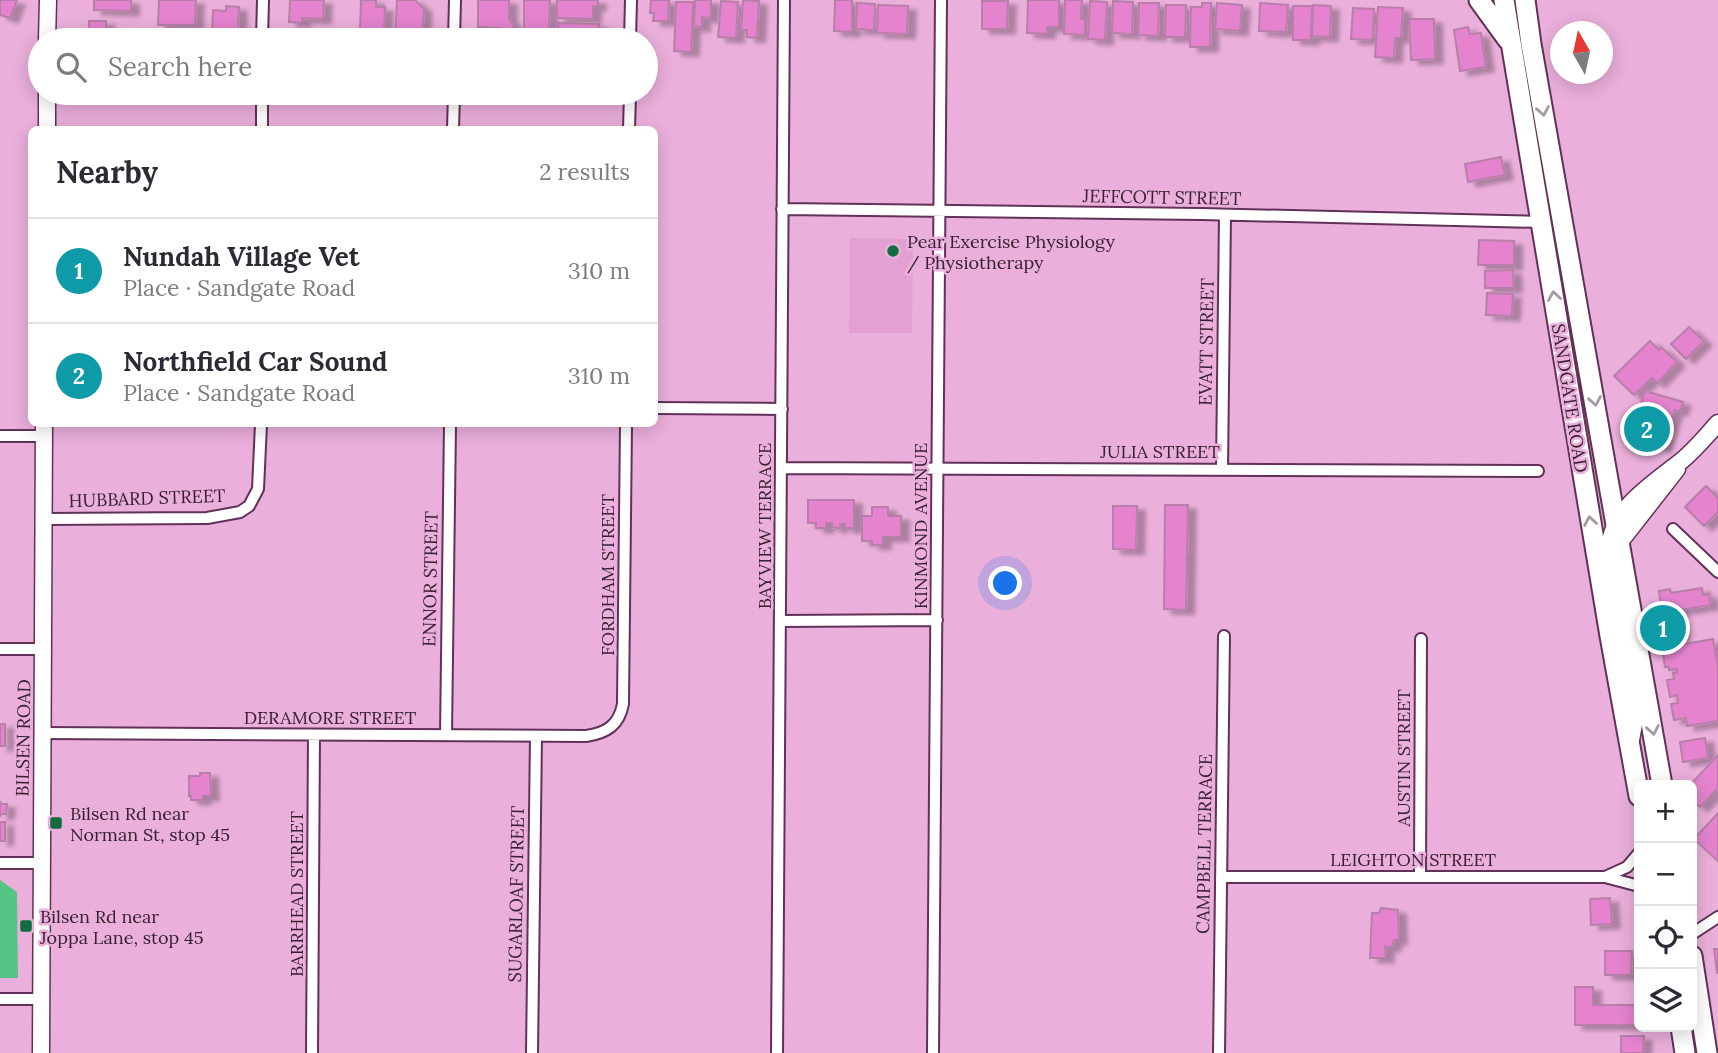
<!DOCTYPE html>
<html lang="en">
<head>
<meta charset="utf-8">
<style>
	body { margin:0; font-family:Lora,serif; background:#f7f7f7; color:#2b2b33 }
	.controls { position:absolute; right:21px; bottom:21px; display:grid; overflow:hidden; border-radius:10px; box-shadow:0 4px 18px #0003 }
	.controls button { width:63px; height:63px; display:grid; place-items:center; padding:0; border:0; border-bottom:2px solid #e1e1e2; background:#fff; color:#2b2b33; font:35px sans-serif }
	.compass { position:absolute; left:1550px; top:21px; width:63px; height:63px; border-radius:50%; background:#fff; box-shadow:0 4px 18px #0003; rotate:351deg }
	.you { position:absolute; left:1006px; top:584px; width:24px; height:24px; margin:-18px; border:5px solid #fff; border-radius:50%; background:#1a73e8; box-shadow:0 0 0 10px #1a73e833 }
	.badge { display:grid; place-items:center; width:46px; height:46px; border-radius:50%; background:#116c40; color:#fff; font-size:23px; font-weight:700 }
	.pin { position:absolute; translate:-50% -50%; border:4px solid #fff; box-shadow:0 2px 7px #0006 }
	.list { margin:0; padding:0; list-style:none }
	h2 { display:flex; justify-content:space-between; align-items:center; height:91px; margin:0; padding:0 28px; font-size:30px }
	h2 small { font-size:23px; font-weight:400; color:#7c7c81 }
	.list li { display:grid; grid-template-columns:46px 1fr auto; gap:21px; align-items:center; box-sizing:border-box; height:105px; padding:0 28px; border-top:2px solid #e1e1e2 }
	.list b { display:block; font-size:26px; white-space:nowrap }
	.list p { margin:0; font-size:23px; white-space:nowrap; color:#7c7c81 }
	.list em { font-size:23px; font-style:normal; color:#7c7c81 }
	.icon { flex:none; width:38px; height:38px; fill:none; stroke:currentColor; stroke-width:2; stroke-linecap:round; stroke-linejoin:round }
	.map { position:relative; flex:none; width:1718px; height:1053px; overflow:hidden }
	.search { position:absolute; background:#fff; box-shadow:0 4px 18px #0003; left:28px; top:28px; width:630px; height:77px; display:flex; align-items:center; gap:18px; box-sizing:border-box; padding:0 24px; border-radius:38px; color:#7c7c81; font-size:26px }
	.panel { position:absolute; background:#fff; box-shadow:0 4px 18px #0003; left:28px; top:126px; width:630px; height:301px; border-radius:10px }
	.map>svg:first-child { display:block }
</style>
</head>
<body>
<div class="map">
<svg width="1718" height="1053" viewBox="0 0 1718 1053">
	<defs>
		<filter id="shadow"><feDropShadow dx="8" dy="4.5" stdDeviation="2" flood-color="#0004"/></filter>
	</defs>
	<rect width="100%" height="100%" fill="#ebafdb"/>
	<path fill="#e2a1d2" d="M850,238l63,1 -1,94h-63z"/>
	<path fill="#55c485" d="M0,880l17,12 1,86h-18z"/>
	<path fill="#e583cf" stroke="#b77fa9" stroke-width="2" filter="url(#shadow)" d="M0,0h17l-7,18 -10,-3z
		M94,0h37v11l-37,-1z
		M159,0h37l-1,25h-37z
		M290,0h34l-1,19 -21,-1v5l-13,-1z
		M361,0h15v7h9l-1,23h-24z
		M397,0h18l9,9 -2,30 -27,-1z
		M478,0h31v19l6,7 -9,8 -6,-6 -22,-1z
		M524,0h26l-1,30h-25z
		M557,0h41v6h-5v13l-36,-1z
		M651,0h18l-1,21h-15l1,-8h-4z
		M695,0h16v18l-9,-1v10l-8,-1z
		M743,0l16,1 -2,37 -10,-1v-7h-6z
		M835,0h17v32l-18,-1z
		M1028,0h31v27h-12v7l-20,-1z
		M1065,0h17l-1,19h4v16l-21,-1z
		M721,1l17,1 -2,36 -18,-1z
		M982,1h26l-1,28h-25z
		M1090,1l17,1 -2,38 -17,-1z
		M1113,1l20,1 -1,32 -20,-1z
		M676,2h17l-2,50 -17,-1z
		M857,3l18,1 -1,26 -18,-1z
		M1139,3h20l-1,33 -20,-1z
		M1202,3h9l-1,44h-20l1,-40h11z
		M1217,3l25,2 -2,26 -25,-2z
		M1260,3l28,2 -2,27 -27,-1z
		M878,5l30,1 -1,28 -30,-1z
		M1166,5h20l-1,32h-20z
		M1313,5l18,1 -1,31 -18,-1z
		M226,6l13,1 -1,24 -26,-1 1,-20 13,1z
		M1293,6h19l-1,34h-18z
		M1378,7l25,1 -2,30h-6l-1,20 -19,-1z
		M1353,8l21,1 -1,31 -22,-1z
		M1409,19h25l1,40 -24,1z
		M89,21h17v12h18v7h-35z
		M558,23l41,1v15l-41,1z
		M1468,27l2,7 11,-1 5,34 -26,4 -6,-41z
		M1501,157l4,18 -37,7 -3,-18z
		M1479,240l35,1v24h-36z
		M1513,270l1,18h-29v-17z
		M1487,293l26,1 -1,22 -26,-1z
		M1689,327l15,14 -18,18 -15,-15z
		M1650,341l9,9 2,-3 16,15 -20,21 -5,-5 -18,17 -20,-19z
		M1645,391l38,11 -3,9 -5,-1 -4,12 -33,-10z
		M1630,410l41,12 -8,26 -41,-12z
		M1706,486l12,12v14l-14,14 -19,-19z
		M808,500h46v28h-9v-4h-5v4l-8,-1v-4h-6v5h-10v-5h-8z
		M1165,505h23l-2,105 -22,-1z
		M1113,506h24l-1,44 -23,-1z
		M872,507h16v9h13v21h-18v8h-11v-4h-10v-25h10z
		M1702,588l1,7 6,-1 2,11 -49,8 -3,-22 11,-2 1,4z
		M1678,615l4,21 -34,5 -4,-21z
		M1713,639l5,29v53l-31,5 -1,-8 -12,2 -3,-16 7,-1 -1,-8 -7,2 -3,-17 7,-1 -1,-6h4v-4l-8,1v-3h-4l-3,-19z
		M0,724h5v22h-5z
		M1705,738l3,20 -25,4 -3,-20z
		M1718,755v33l-18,19 -8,-7v-15h-2z
		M200,773h10l1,23h-8v4h-12v-4h-2v-20h11z
		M0,801l1,3h6l-1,10h-5l-1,3z
		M1718,813v48l-24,-22z
		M0,822h5v19h-5z
		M1610,898l2,26 -21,1 -1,-26z
		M1381,908l17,2 1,30h-5l-2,7h-7l1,11h-16l2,-45h7z
		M1714,949h4v24h-1z
		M1605,951h27l-1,24h-26z
		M1575,987h18v18h46v20h-64z
		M1621,1036h23l-1,17h-22z"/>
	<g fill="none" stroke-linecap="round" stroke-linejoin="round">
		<defs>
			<path id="street" d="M262,40l1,-40
				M454,40l1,-40
				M630,40l1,-40
				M262,130v-37
				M453,130l1,-37
				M629,130l1,-37
				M782,209l419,5 341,8
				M654,408l128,1
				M0,436h44
				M781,468l757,3
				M1222,469l3,-254
				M44,519l163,-1 33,-6 9,-6 9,-17 3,-65
				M1673,529l45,43
				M781,621l156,-1
				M0,649h43
				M42,733l544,3c21,-3 33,-11 37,-32l3,-280
				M446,735l4,-311
				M0,863h42
				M1221,877h384l34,9
				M1420,877l1,-238
				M1605,877l22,-10 12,-14
				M1692,934l26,-17
				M0,999h40
				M312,1053l2,-318
				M532,1053l4,-317
				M777,1053l7,-1053
				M933,1053l8,-1053
				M1219,1053l5,-417"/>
			<path id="secondary" d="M47,40l1,-40
				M47,130v-37
				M1620,542l57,-73
				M1631,740l5,-27 -27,-160c0,-43 42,-68 71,-91 14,-11 26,-26 38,-39
				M41,1053l3,-629"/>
			<path id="highway" d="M1479,0l29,40
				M1504,0l106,636 29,160
				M1525,0l6,44 131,741
				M1692,956l15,97
				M1681,1027l4,26"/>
		</defs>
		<use href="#street" stroke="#623157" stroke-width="14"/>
		<use href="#secondary" stroke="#623157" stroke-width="19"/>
		<use href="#highway" stroke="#623157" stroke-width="23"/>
		<use href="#street" stroke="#fff" stroke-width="10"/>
		<use href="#secondary" stroke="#fff" stroke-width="16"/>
		<use href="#highway" stroke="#fff" stroke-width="19"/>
	</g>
	<defs><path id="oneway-chevron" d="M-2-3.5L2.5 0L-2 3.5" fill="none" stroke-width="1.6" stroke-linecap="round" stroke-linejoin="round" transform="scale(1.75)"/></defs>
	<g stroke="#a59ba2">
		<use href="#oneway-chevron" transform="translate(1543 111) rotate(80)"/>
		<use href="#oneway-chevron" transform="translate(1554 296) rotate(-99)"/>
		<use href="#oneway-chevron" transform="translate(1595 401) rotate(80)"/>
		<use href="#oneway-chevron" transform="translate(1590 521) rotate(-100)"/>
		<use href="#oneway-chevron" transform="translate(1653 730) rotate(80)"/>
	</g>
	<g fill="#116c40" stroke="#ebafdb" stroke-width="2.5">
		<circle cx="893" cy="251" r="7"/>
		<rect x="49" y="816" width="14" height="14" rx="3.5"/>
		<rect x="19" y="919" width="14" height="14" rx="3.5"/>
	</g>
	<g text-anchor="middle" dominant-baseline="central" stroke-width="5" stroke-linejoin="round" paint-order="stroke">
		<g font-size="18" fill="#372031" stroke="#ebafdb">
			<text transform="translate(1162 197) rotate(1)">JEFFCOTT STREET</text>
			<text transform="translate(1206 342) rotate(-89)">EVATT STREET</text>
			<text transform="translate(1570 398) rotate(81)">SANDGATE ROAD</text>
			<text x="1160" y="451">JULIA STREET</text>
			<text transform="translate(147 498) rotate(-2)">HUBBARD STREET</text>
			<text transform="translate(764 526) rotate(-90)">BAYVIEW TERRACE</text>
			<text transform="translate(920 526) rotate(-90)">KINMOND AVENUE</text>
			<text transform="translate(607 575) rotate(-90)">FORDHAM STREET</text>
			<text transform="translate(430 579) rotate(-89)">ENNOR STREET</text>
			<text x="330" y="717">DERAMORE STREET</text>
			<text transform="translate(23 738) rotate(-89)">BILSEN ROAD</text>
			<text transform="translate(1403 758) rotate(-90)">AUSTIN STREET</text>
			<text transform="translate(1204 844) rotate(-89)">CAMPBELL TERRACE</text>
			<text x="1413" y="859">LEIGHTON STREET</text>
			<text transform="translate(296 894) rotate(-90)">BARRHEAD STREET</text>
			<text transform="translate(516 894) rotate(-89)">SUGARLOAF STREET</text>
		</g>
		<g font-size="18" fill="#372031" stroke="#ebafdb" text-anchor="start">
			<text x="907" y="241">Pear Exercise Physiology<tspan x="907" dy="21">/ Physiotherapy</tspan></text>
			<text x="70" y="813">Bilsen Rd near<tspan x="70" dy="21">Norman St, stop 45</tspan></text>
			<text x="40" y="916">Bilsen Rd near<tspan x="40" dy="21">Joppa Lane, stop 45</tspan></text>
		</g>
	</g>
</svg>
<div class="controls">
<button>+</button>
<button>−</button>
<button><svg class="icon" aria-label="locate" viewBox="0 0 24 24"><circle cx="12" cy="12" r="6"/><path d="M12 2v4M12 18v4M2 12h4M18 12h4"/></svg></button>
<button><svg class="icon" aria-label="layers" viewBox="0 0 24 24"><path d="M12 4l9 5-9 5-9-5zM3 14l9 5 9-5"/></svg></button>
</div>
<svg class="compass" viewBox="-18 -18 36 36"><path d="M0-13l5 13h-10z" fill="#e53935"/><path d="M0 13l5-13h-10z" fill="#7c7c81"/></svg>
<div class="you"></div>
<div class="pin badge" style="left:1663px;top:628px;background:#0f9aa8">1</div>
<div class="pin badge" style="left:1647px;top:429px;background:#0f9aa8">2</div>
<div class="search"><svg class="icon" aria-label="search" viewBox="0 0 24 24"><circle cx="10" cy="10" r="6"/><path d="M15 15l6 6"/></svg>Search here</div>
<section class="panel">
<h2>Nearby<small>2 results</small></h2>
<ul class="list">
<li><span class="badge" style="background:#0f9aa8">1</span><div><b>Nundah Village Vet</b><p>Place · Sandgate Road</p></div><em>310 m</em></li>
<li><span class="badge" style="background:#0f9aa8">2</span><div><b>Northfield Car Sound</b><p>Place · Sandgate Road</p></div><em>310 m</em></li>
</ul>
</section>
</div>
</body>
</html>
